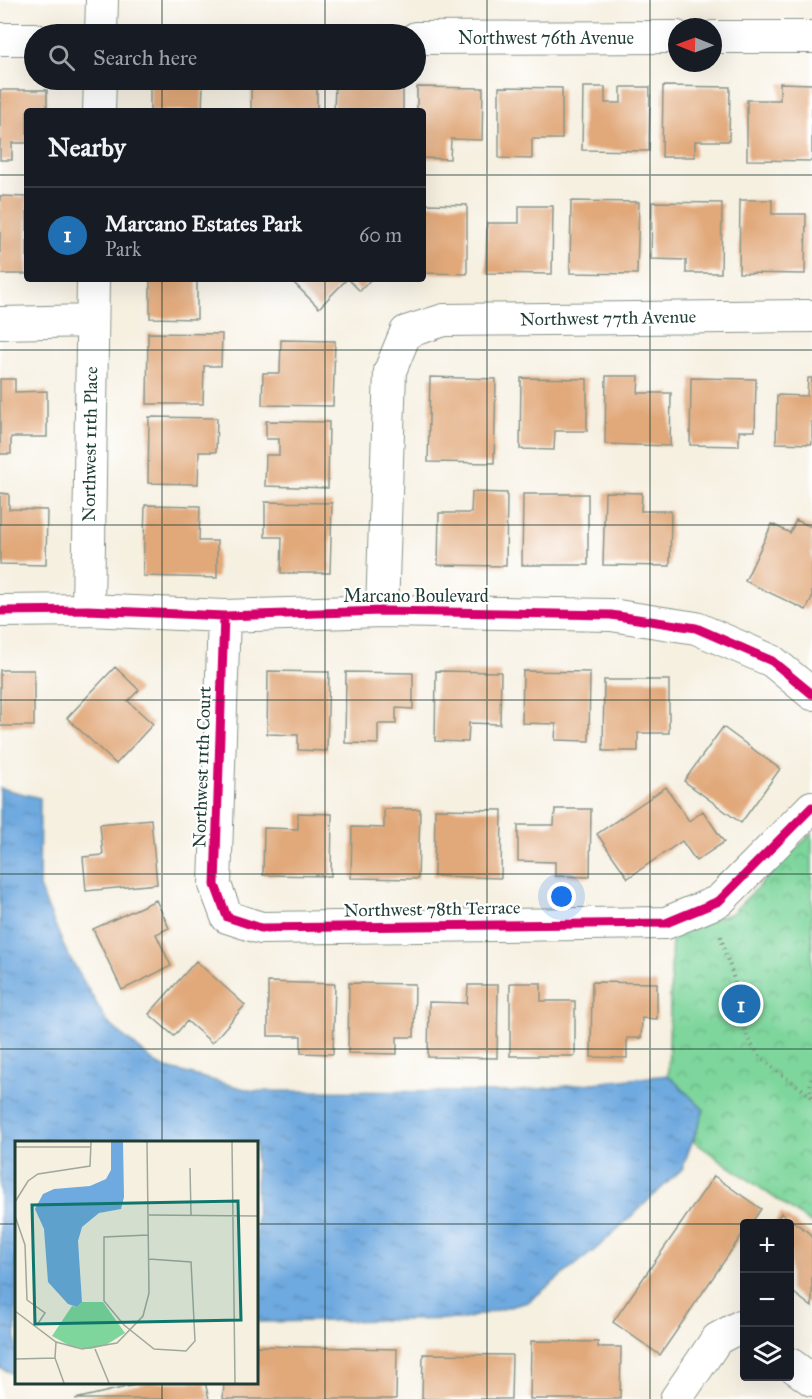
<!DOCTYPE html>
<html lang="en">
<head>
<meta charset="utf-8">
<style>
	body { margin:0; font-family:"IM FELL Great Primer",serif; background:#242831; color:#f1f3f6 }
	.controls { position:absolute; right:18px; bottom:18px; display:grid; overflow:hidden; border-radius:6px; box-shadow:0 6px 24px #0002 }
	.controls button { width:54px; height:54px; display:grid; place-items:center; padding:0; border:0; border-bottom:2px solid #363941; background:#171b24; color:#f1f3f6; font:30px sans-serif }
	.compass { position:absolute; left:668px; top:18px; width:54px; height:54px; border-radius:50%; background:#171b24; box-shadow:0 6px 24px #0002; rotate:271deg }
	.you { position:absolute; left:562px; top:897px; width:21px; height:21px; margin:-15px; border:4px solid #fff; border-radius:50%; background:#1a73e8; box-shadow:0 0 0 9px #1a73e833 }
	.badge { display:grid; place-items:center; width:39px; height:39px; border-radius:50%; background:#1f6fb2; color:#fff; font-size:20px; font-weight:700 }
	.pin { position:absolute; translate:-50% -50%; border:3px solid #fff; box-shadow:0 2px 6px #0006 }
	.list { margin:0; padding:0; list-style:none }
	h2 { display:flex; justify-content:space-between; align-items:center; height:78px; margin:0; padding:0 24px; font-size:26px }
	h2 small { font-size:20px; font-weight:400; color:#9ea1a6 }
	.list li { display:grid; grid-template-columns:39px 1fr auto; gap:18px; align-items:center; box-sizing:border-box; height:96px; padding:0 24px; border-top:2px solid #363941 }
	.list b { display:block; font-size:22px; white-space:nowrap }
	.list p { margin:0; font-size:20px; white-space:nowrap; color:#9ea1a6 }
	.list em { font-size:20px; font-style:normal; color:#9ea1a6 }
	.icon { flex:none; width:33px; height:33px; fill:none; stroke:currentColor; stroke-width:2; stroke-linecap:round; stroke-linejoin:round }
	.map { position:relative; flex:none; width:812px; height:1399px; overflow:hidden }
	.search { position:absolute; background:#171b24; box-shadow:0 6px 24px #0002; left:24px; top:24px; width:402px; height:66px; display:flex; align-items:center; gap:15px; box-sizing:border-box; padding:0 21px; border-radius:33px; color:#9ea1a6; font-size:22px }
	.panel { position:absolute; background:#171b24; box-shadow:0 6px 24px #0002; left:24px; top:108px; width:402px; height:174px; border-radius:6px }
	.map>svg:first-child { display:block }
</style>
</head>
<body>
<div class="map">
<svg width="812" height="1399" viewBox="0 0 812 1399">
	<defs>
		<pattern id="park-crowns" width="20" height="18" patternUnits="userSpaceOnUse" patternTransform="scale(1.5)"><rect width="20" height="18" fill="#7ed69c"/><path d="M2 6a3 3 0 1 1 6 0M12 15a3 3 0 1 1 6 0" fill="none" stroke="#67af80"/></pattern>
		<pattern id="water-ripples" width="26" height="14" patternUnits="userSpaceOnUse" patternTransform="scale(1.5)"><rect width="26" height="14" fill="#6ea9df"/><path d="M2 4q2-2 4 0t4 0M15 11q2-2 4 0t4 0" fill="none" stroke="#5a8bb6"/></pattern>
	</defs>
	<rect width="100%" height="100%" fill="#fff"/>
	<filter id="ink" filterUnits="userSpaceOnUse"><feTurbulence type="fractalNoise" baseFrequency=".0167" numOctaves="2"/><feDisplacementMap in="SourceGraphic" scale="12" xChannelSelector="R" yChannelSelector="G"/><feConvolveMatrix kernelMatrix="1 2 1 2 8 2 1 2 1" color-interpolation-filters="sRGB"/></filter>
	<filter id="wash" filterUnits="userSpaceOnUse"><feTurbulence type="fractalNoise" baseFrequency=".008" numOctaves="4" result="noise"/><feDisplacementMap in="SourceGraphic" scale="24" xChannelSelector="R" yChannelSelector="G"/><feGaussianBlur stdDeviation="1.35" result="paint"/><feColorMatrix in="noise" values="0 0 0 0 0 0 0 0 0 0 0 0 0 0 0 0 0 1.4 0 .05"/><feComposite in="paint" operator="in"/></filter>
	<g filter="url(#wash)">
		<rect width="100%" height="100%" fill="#f6f0e1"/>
		<path fill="url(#park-crowns)" stroke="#4e8a68" stroke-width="1.5" d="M812,833v391l-119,-83 11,-31 -36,-35 4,-142 60,-20z"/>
		<path fill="url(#water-ripples)" stroke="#46738a" stroke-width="1.5" d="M0,788l40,10 -1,89 27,64 41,71 52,44 94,25 257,1 158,-17 36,35 -22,59 -86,80 -68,53 -64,17 -207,3 -1,-180h-240v233l-16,-7z"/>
		<g id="blocks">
			<path fill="#e1a879" d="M780,83l32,1v77l-65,-1v-60h33z
				M150,84l53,1 -1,26h-52z
				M335,86l68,2v23h-69z
				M663,86l67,1 -1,54h-34v16h-33z
				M251,87h66v24h-66z
				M417,87l66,1 -1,52 -31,-1 -1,20 -27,-1v-47h-6z
				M499,87l63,1v51h-30v20l-33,-1z
				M583,87h22v16h16v-16h29l-1,64 -67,-1z
				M0,90h47v21h-20v32h-15v17h-12z
				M0,196l27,1v77h-27z
				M740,200h32v14h34l-1,60 -66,-1z
				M571,201l68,1 -2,72 -67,-1z
				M652,202l70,1 -1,70h-35v-13l-35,-1z
				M426,204l41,1v69l-44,-1v-53h2z
				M519,206h34l-1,68 -66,-1 1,-50h32z
				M150,279h47v40l-47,-1z
				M290,279h57l-28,29z
				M348,279h23l-11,12z
				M148,333l74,1 -1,32h-17l-1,38h-56z
				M281,340l54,1 -2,65 -71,-1 1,-32h17z
				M606,376h33l-1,17h33l-1,53 -65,-2z
				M430,377l66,2 -2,84 -66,-1z
				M521,378l66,1v52h-32l-1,19 -34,-1z
				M691,378l65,1 -1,52h-16v15l-49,-1z
				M808,378h4v66l-36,-1 1,-48 30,1z
				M0,379h15v13l32,-1v46h-36v17h-11z
				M149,417l68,1 -1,34h-17l-1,32 -50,-1z
				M266,421l63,1 -1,66 -63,-2 1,-31h13v-16h-13z
				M472,492l35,1 -1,73 -68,-1 1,-52h32z
				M605,492l37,1 -1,18h30l-1,55 -67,-1z
				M0,493l9,1v15l38,1 -1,55 -46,-1z
				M523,494h65v71h-66z
				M265,502l67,1 -2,70h-49l1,-36h-17z
				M145,505l55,1 -1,35h18v37l-74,-2z
				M796,520l16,7v71l-6,12 -61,-29 27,-57 18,9z
				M115,667l24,23 -11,11 25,23 -37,40 -49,-46z
				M0,670h34v56h-34z
				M268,671l61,1 -2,79 -29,-1v-15l-31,-1z
				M436,671l65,1 -1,52 -31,-1 -1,19 -33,-1z
				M523,671l67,1 -1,69 -34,-1 1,-16 -34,-1z
				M346,672l67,1v36l-17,-1v16h-18v20l-33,-1z
				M604,680h65v53h-31v18h-35z
				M723,727l57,42 -39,54 -57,-42z
				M666,787l23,34 14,-10 21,31 -28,19 -14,-20 -54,37 -31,-44z
				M384,809h36l-2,70 -67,-1 1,-51 32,1z
				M435,809l67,1 -1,68 -67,-2z
				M555,809h36l-1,68 -35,-1v-14l-37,-1v-36h36z
				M298,813l34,1 -1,62 -68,-1 1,-47 34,1z
				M151,819l6,65 -71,7 -3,-34 20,-2 -3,-31z
				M156,900l13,28 -13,6 15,32 -49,24 -29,-61z
				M196,961l49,44 -33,38 -25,-22 -13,15 -25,-22z
				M268,982l67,2 -2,70 -32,-1v-17h-33z
				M592,982l65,1v36l-15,-1 -1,20h-14v20l-36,-1z
				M349,983l66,1 -1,53h-17v17l-49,-1z
				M510,983h31v18h34v55h-65z
				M468,985h30l-1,73 -69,-1 1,-55 38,1z
				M714,1176l47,33 -10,15h-7v8l-84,123 -47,-33z
				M781,1213l31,22v72l-22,-17v-66h-16z
				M531,1341l67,1v5h23l-1,52h-90z
				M256,1346l141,3 -1,50h-173l1,-17h32z
				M423,1354l89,1 -1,44h-89z
				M148,1382h57l4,17h-134z"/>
		</g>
	</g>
	<g filter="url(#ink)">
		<use href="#blocks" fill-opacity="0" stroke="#8a968a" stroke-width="1.5"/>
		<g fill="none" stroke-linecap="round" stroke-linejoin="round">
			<defs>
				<path id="minor" d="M101,34l1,-34
					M713,37h99
					M416,38l261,-1
					M0,39h34
					M99,111l1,-31
					M0,323l91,-2
					M88,610l5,-331
					M0,611l88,-1 136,6 158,-5 229,4 85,13 76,33 40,33
					M382,611l8,-240 16,-39 38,-12 368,-4
					M224,616l-9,269 12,32 34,11 405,-5 53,-22 93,-94
					M790,1364l22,16
					M676,1399l41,-60 22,-12 5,4"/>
			</defs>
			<use href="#minor" stroke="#8a968a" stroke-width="34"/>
			<path stroke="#8a968a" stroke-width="4" stroke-dasharray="1.5 4.5" stroke-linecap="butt" d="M721,936c3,17 9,28 13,44 8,31 5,55 30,80 15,14 32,24 48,37
				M812,1097l-2,-10 2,-12"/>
			<use href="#minor" stroke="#fff" stroke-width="32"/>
			<defs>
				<path id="cycleway" d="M0,611l88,-1 136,6 158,-5 229,4 85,13 76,33 40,33
					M224,616l-9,269 12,32 34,11 405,-5 53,-22 93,-94"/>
			</defs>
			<use href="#cycleway" stroke="#fff" stroke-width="13"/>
			<use href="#cycleway" stroke="#d6006c" stroke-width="9"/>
		</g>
	</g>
	<path fill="none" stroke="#1f3d34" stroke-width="1.5" stroke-opacity="0.55" d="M162,0v34M325,0v34M487,0v1399M650,0v1399M162,80v31M325,80v31M0,175h27M423,175h389M162,279v863M325,279v1120M0,350h812M0,525h812M0,700h812M0,874h812M0,1049h812M0,1224h16M256,1224h488M790,1224h22M162,1382v17"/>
	<g text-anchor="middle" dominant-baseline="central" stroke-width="4.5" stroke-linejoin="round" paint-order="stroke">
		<g font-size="18" fill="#1f3d34" stroke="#fff">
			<text x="546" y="38">Northwest 76th Avenue</text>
			<text transform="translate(608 318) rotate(-1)">Northwest 77th Avenue</text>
			<text transform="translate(90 444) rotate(-89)">Northwest 11th Place</text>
			<text x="416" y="596">Marcano Boulevard</text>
			<text transform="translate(202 767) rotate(-88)">Northwest 11th Court</text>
			<text transform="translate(432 909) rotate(-1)">Northwest 78th Terrace</text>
		</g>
	</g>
	<g transform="translate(15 1141)">
		<rect width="243" height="243" fill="#f6f0e1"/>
		<path d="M67,161h21l22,31 -19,12 -15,4 -19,-2 -20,-11 20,-30 5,1z" fill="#7ed69c"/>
		<path d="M96,1h12l1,55 -3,12 -22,4 -17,14 -4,14 4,61 -5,5 -9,-3 -20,-22 -4,-53 -9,-20 8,-15 11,-5 36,-3 16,-7 5,-9z" fill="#6ea9df"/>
		<path fill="none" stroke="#a0a89c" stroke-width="1.5" d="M217,1l3,241M0,6h76M175,27l1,47M0,61l13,-21 10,-7 52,-8 1,-24M134,74l109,1M0,75l10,29 2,55M133,94l-44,2v64l20,24 30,24 32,2 9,-10 -4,-79 -42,-3M12,159l18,13 -8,12M0,170l41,31 26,7 35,-6 26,-27 6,-23 -2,-151M41,201l-1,16 9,25M80,208l14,34M0,218l40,-1"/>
		<path fill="#0f766e" fill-opacity="0.15" stroke="#0f766e" stroke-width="3" d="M223,60l3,119 -206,4 -3,-119z"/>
		<rect width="243" height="243" fill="none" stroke="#1f3d34" stroke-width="3"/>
	</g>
</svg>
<div class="controls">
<button>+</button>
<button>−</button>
<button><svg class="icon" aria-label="layers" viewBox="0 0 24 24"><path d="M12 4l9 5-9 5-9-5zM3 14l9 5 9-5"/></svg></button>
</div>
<svg class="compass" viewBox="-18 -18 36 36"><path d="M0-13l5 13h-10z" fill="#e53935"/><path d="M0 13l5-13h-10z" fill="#9ea1a6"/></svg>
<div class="you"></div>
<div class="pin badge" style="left:741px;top:1004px">1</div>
<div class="search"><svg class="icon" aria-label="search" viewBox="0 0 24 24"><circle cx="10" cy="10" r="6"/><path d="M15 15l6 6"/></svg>Search here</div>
<section class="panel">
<h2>Nearby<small></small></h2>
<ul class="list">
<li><span class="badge">1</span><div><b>Marcano Estates Park</b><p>Park</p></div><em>60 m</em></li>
</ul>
</section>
</div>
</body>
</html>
